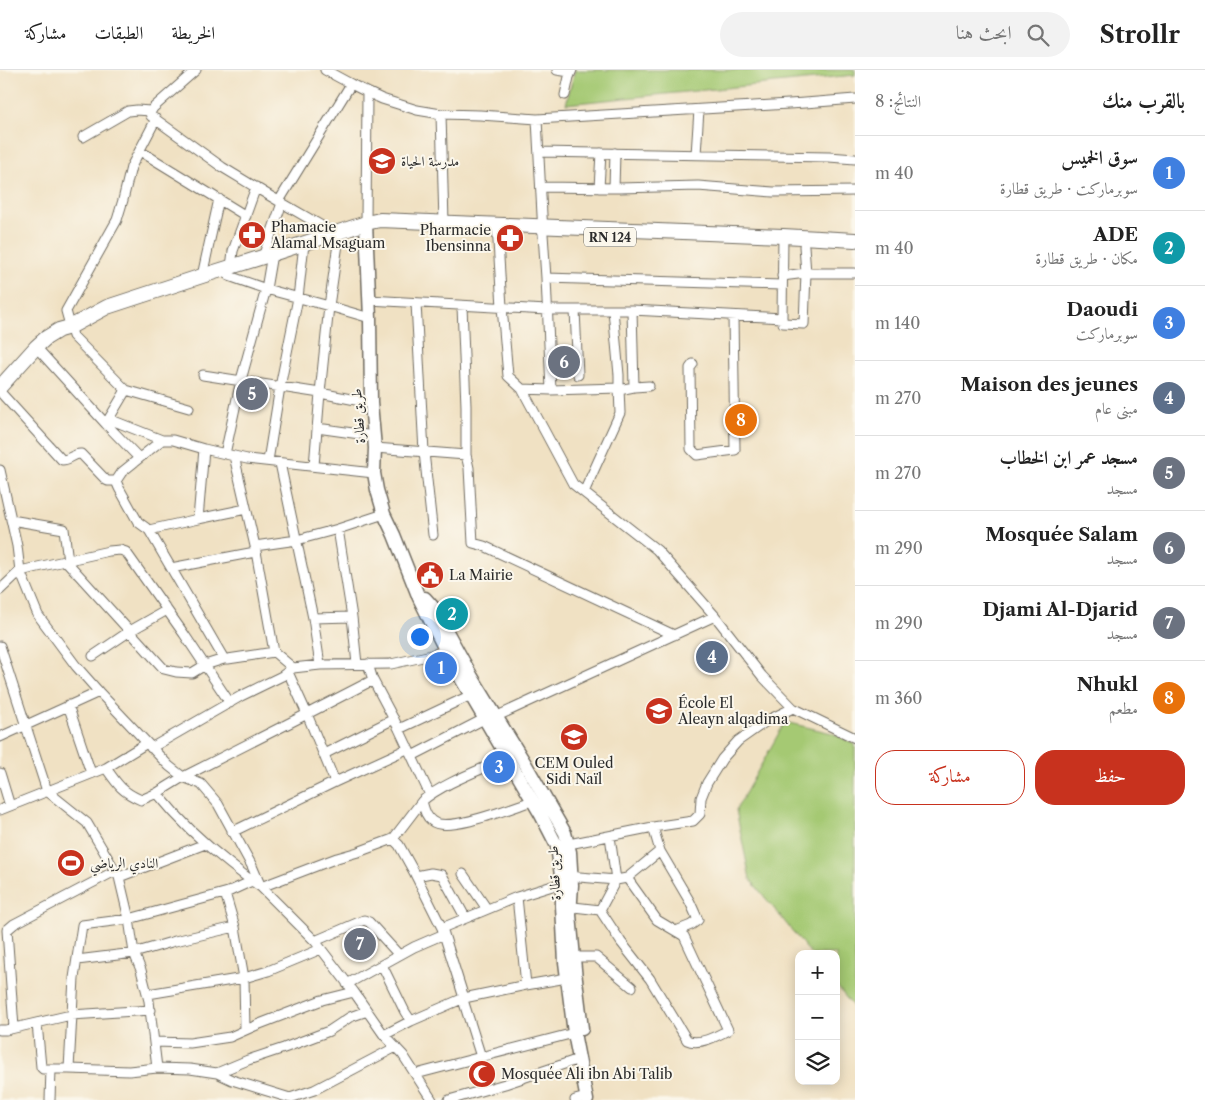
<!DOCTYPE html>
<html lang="ar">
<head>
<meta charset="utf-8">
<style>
	body { margin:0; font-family:"Libre Caslon Text",Amiri,serif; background:#f2f2f2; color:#222; direction:rtl }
	.controls { position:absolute; right:15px; bottom:15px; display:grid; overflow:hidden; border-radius:10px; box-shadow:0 2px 12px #0003 }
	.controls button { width:45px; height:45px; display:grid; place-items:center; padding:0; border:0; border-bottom:1px solid #e0e0e0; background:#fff; color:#222; font:25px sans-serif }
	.you { position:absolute; left:419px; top:566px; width:18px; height:18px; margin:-12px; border:4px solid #fff; border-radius:50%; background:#1a73e8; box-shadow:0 0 0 8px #1a73e833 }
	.badge { display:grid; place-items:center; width:32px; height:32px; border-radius:50%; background:#c8321e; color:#fff; font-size:16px; font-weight:700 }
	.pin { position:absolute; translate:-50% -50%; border:2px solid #fff; box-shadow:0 1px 5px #0006 }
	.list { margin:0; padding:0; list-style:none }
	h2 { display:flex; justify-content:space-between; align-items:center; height:65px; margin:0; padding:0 20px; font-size:21px }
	h2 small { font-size:16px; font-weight:400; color:#767676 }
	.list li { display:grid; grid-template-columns:32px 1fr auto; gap:15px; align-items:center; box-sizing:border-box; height:75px; padding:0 20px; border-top:1px solid #e0e0e0 }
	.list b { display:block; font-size:19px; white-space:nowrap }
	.list p { margin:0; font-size:16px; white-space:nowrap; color:#767676 }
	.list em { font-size:16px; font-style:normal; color:#767676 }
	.actions { display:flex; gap:10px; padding:15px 20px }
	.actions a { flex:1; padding:11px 0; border:1px solid #c8321e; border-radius:20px; text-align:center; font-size:18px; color:#c8321e }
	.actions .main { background:#c8321e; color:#fff }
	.icon { flex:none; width:28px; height:28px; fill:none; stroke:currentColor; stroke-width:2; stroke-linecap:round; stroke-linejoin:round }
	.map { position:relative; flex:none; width:855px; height:1030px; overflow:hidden; direction:ltr }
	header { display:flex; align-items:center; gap:30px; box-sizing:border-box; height:70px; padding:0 25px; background:#fff; border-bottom:1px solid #e0e0e0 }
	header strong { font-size:24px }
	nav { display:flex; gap:28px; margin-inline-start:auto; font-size:18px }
	.search { width:350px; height:45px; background:#f2f2f2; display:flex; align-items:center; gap:12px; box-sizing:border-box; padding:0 18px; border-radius:28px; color:#767676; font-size:19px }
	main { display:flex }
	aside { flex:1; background:#fff }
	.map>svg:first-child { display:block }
</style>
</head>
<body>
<header>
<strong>Strollr</strong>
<div class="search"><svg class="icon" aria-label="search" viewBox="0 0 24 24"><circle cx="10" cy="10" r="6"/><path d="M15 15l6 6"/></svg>ابحث هنا</div>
<nav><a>الخريطة</a><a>الطبقات</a><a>مشاركة</a></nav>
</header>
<main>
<aside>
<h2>بالقرب منك<small>النتائج: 8</small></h2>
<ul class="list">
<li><span class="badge" style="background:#3f7fe0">1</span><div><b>سوق الخميس</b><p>سوبرماركت · طريق قطارة</p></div><em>40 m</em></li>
<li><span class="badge" style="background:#0f9aa8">2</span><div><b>ADE</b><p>مكان · طريق قطارة</p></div><em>40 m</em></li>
<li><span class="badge" style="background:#3f7fe0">3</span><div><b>Daoudi</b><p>سوبرماركت</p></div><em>140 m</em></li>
<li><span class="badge" style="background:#5c6f8a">4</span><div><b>Maison des jeunes</b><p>مبنى عام</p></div><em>270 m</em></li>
<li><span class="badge" style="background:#6b7280">5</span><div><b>مسجد عمر ابن الخطاب</b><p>مسجد</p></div><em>270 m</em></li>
<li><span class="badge" style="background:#6b7280">6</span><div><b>Mosquée Salam</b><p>مسجد</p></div><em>290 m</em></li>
<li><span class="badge" style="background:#6b7280">7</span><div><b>Djami Al-Djarid</b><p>مسجد</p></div><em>290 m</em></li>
<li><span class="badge" style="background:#e8710a">8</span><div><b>Nhukl</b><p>مطعم</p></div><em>360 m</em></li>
</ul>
<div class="actions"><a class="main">حفظ</a><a>مشاركة</a></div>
</aside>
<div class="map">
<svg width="855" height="1030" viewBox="0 0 855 1030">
	<rect width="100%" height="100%" fill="#fbf7ec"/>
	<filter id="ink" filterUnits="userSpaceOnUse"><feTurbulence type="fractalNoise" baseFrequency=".02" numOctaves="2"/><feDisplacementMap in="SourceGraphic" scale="10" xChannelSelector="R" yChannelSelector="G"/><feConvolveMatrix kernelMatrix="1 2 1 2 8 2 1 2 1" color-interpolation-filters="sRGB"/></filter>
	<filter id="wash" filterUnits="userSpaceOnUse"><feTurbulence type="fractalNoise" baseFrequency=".0096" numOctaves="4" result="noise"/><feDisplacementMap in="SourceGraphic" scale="20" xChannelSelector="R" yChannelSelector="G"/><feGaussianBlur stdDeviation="1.12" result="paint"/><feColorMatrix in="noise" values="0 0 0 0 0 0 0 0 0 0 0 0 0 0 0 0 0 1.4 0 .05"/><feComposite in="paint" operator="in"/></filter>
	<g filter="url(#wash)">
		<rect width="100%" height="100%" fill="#f0e1c3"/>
		<path fill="#a5c973" stroke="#687a4f" d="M575,0h280v5l-289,29z
			M785,652l47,11 23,11v265l-19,-24v-31h-25l-61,-75 -14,-69z"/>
	</g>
	<g filter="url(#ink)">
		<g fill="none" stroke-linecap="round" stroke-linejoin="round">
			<defs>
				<path id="minor" d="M196,0l-43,38 -3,5 1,3 71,51 48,29 57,33 7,6 4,9 -9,62 -9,87 -6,73
					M325,0l26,14 16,8 -1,131
					M557,0l13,2 1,-2
					M367,22l15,7 35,11 24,4 39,1 57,4 268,-16 50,-4
					M565,25l4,-18 3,-7
					M441,44l3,109
					M156,49l-25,48 -8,33 -6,20 -51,91 7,25 53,54 63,18
					M537,49l6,115 3,44 236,7
					M83,67l45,-26 9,-1 13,1
					M140,81l106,65
					M539,82l290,5 26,2
					M696,84l3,-44
					M541,117l78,1 79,-2 75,6 82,-1
					M599,118l2,-35
					M614,118l1,-35
					M279,131l72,-117
					M497,155l5,82 6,69 14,13 51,95 84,66 58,66 47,60 31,32 62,30
					M263,187l19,-54
					M231,197l2,-16 23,-64
					M202,206l17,-77
					M229,206l37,13 63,17 41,12
					M782,206l24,-3h49
					M546,208l5,112 68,-2 1,25 -36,79
					M369,230l178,10h85l150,8 1,5 21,1 2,-51 -2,-27
					M416,233l8,149 9,83
					M462,236l4,100v49l3,13 4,75 11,3 190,89
					M575,240l3,65
					M613,240l6,65v13
					M632,240l2,77
					M782,248l1,-82
					M36,277l70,77 33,34
					M693,294l-3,4 1,81 6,6 38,-5 -2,-134
					M203,305l117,18 51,10
					M522,319l29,1
					M619,320l15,-3 15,-1
					M2,324l60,66c8,0 12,-7 19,-6l25,26 2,1h8
					M109,349l53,21
					M107,352l19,-32
					M317,358l57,8
					M375,378l91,7
					M225,384l16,-74 25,-91 6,-35
					M234,386l21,90 19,106 -46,7h-4l-75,-129 -11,-8 -19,-34 -3,-7 6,-9 40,-32h11l31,9 43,10 127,14
					M268,391l12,-74 18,-89 6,-54
					M280,393l33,155 7,47
					M0,400l17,76 3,25 18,44 38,51 23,26 70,74 14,11 18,7 17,20 34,62 9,21
					M198,449l48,-10
					M11,450l53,9 4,32
					M338,459l14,88 5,47
					M149,460l49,-11 6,-70
					M255,476l42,-6 41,-11 46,-15
					M66,491l98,108 12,3 16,1 13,-8 19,-6
					M171,498l84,-16
					M0,520l20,-19 89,-20 11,-1 6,2 58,82 46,69
					M313,548l39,-1
					M0,576l47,145 40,32 32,54 10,42 5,34 7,17 8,31 8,67
					M274,582l19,16
					M93,586l37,-25 37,-21
					M368,594l5,16 26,49 72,-34
					M288,602l19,42 66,-34
					M68,635l23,68
					M493,648l222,-102
					M399,659l31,66
					M0,667l99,-45
					M151,678l90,-52 41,-20 11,-8 27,-3 71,-1 41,-9 14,-5
					M324,684l70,-35
					M412,686l72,-37
					M508,687c-27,13 -63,25 -86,44 2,7 3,15 10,20 15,13 81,-14 100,-20
					M106,698c11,16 16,24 35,32l16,-7 26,-16 124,-63 28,68
					M0,703l10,33
					M157,723c21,26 46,50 73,71 10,8 20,16 31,23l54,54 39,51 30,43 19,20 29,45
					M422,731l-29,38 6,6 15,27 28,56 75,-31 45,-14
					M0,740l106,-42 41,-25
					M232,762l103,-50 72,-33
					M564,775l89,-18 40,-6 7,-7 1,-16 6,-15 15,-24 16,-18 30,-21 25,-12
					M660,781l30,51 8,18 -7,5 -15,6
					M463,804l24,35
					M416,806l15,-3 11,2 23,42
					M567,806l49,4 11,-2 33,-27 -7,-24
					M119,807l86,-33
					M252,811l-24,11 -99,27 -47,6 -8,53 -5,91 60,2 28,-3 33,1 27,4 31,-13 36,-12 45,-17 21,-14 17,-6
					M261,817l76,-29 21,-6 35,-13
					M225,823l10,34
					M517,827l9,88
					M565,836l35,4 21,32 29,37 37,61c12,6 30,-4 41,-10l-44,-94 -27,-16 -30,-42
					M600,840l16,-30 -6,-44
					M442,858l22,70 62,-13 41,-7
					M315,871l49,-21 5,2 30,33
					M77,890l57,-7 41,-12 60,-14 9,51 -96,16
					M569,891l10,-4h17l36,30
					M382,895l23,47 6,9
					M347,914l67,-37 30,-13
					M37,953l4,44 2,2h26
					M14,958l-7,-98 7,-6 101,-53
					M0,960h6l65,-15 80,-5
					M245,960l-1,-52 24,-7 53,-22
					M384,965l27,-14 53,-23v5l17,54 93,-24
					M155,972l35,1 40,-6 27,-12 65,-25 32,-8
					M217,1003l15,7 58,18 24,-8 82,-43
					M416,1004l65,-17
					M50,1030l1,-31
					M449,1030l56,-16 74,-25
					M575,1030l11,-3"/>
				<path id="secondary" d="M366,153l4,95 1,85 4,45 -1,25 3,17 7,24 10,21 25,63 7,14 27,53 88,150 16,31 5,37v23l3,56 9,71 13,67
					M421,528h4l9,10 38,69 54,88 39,68 5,19 2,33 -2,30 6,65 6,49"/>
				<path id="primary" d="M0,317l36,-40 10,-9 13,-8 11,-3 37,-20 95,-31 70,-22 94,-31 14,-3 403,16 72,4"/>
			</defs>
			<use href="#minor" stroke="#706b60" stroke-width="11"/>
			<use href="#secondary" stroke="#706b60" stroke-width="15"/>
			<use href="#primary" stroke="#706b60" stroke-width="16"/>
			<use href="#minor" stroke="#fff" stroke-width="9"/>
			<use href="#secondary" stroke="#fff" stroke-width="12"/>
			<use href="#primary" stroke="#fff" stroke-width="14"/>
		</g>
	</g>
	<defs>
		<symbol id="school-disc" viewBox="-11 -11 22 22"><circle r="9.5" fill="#c8321e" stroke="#fbf7ec"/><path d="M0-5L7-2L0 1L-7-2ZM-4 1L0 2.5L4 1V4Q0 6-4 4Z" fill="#fff"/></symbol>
		<symbol id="pharmacy-disc" viewBox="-11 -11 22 22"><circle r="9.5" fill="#c8321e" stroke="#fbf7ec"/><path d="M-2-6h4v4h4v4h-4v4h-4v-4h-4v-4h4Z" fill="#fff"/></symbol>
		<symbol id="civic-disc" viewBox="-11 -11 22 22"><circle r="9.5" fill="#c8321e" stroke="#fbf7ec"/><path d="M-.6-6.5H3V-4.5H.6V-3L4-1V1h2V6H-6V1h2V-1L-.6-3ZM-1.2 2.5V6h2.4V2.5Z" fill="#fff"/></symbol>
		<symbol id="university-disc" viewBox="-11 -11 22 22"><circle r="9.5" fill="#c8321e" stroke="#fbf7ec"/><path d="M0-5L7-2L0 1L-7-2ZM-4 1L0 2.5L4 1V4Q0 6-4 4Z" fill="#fff"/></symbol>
		<symbol id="stadium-disc" viewBox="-11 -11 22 22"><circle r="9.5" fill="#c8321e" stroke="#fbf7ec"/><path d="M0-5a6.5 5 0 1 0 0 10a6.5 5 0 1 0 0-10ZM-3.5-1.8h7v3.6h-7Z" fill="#fff"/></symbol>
		<symbol id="mosque-disc" viewBox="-11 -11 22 22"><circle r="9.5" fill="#c8321e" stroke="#fbf7ec"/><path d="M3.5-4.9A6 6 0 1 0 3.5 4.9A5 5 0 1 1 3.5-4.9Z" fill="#fff"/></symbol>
	</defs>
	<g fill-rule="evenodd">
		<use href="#school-disc" x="366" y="75" width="32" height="32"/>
		<use href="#pharmacy-disc" x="236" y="149" width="32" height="32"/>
		<use href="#pharmacy-disc" x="494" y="152" width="32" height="32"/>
		<use href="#civic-disc" x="414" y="489" width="32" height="32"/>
		<use href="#university-disc" x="643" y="625" width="32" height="32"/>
		<use href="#university-disc" x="558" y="651" width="32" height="32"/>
		<use href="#stadium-disc" x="55" y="777" width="32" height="32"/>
		<use href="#mosque-disc" x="466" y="988" width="32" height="32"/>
	</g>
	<g text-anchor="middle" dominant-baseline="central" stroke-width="4" stroke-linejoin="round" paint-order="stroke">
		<rect fill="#fbf7ec" stroke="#696865" stroke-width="1" x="584" y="157.5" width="52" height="19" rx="4"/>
		<g font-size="12" font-weight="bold" fill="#2b2b2b">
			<text x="610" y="167">RN 124</text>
		</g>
		<g font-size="14" fill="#2b2b2b" stroke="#fbf7ec" text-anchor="start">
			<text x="401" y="91">مدرسة الحياة</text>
			<text x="271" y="157">Phamacie<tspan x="271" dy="16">Alamal Msaguam</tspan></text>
			<text x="491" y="160" text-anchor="end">Pharmacie<tspan x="491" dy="16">Ibensinna</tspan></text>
			<text x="449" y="505">La Mairie</text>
			<text x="678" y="633">École El<tspan x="678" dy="16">Aleayn alqadima</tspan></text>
			<text x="574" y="693" text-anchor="middle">CEM Ouled<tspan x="574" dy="16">Sidi Naïl</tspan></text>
			<text x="90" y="793">النادي الرياضي</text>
			<text x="501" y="1004">Mosquée Ali ibn Abi Talib</text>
		</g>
		<g font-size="14" fill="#2b2b2b" stroke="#fbf7ec">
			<text transform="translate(358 346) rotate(-94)">طريق قطارة</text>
			<text transform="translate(554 803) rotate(-93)">طريق قطارة</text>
		</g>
	</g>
</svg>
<div class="controls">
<button>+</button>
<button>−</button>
<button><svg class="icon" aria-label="layers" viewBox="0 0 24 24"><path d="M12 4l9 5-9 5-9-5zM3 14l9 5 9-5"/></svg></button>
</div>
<div class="you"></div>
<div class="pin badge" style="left:441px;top:598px;background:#3f7fe0">1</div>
<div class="pin badge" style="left:452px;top:544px;background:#0f9aa8">2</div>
<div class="pin badge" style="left:499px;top:697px;background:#3f7fe0">3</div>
<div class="pin badge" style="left:712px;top:587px;background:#5c6f8a">4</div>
<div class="pin badge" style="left:252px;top:324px;background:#6b7280">5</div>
<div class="pin badge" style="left:564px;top:292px;background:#6b7280">6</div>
<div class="pin badge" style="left:360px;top:874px;background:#6b7280">7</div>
<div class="pin badge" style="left:741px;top:350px;background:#e8710a">8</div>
</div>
</main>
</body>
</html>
